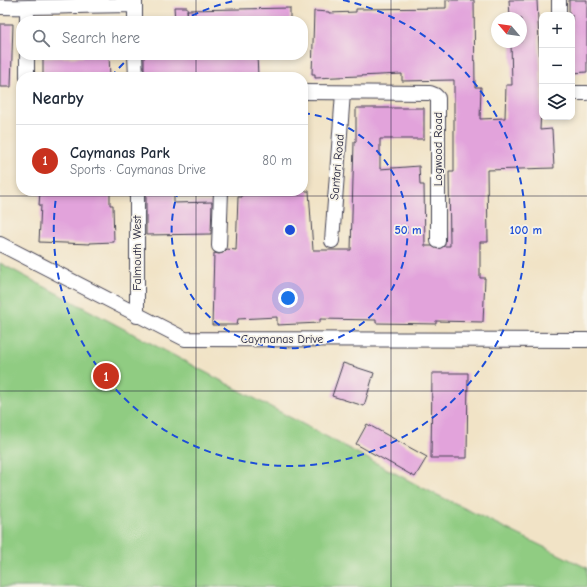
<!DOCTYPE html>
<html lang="en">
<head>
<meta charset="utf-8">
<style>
	body { margin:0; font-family:"Comic Neue",sans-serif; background:#f6f6f7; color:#1f2937 }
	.controls { position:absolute; right:12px; top:12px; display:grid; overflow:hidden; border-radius:8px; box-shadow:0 2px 6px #0003 }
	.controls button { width:36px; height:36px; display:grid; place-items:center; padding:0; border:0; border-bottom:1px solid #e0e1e3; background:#fff; color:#1f2937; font:20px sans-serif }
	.compass { position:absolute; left:491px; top:12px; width:36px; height:36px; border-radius:50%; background:#fff; box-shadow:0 2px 6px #0003; rotate:299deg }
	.you { position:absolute; left:288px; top:298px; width:14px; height:14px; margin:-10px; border:3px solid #fff; border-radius:50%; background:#1a73e8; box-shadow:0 0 0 6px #1a73e833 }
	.badge { display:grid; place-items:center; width:26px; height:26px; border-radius:50%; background:#c8321e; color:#fff; font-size:13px; font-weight:700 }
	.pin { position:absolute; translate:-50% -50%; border:2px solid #fff; box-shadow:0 1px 4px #0006 }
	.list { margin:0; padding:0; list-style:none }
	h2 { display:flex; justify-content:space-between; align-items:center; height:52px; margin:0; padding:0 16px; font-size:17px }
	h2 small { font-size:13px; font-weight:400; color:#747a83 }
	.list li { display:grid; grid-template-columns:26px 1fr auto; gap:12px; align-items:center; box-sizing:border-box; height:72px; padding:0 16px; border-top:1px solid #e0e1e3 }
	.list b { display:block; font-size:15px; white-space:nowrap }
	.list p { margin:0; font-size:13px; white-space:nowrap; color:#747a83 }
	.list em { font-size:13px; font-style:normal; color:#747a83 }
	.icon { flex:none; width:22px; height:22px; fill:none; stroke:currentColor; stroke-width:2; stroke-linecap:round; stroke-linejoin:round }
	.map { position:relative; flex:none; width:587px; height:587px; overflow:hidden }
	.search { position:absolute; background:#fff; box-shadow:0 2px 6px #0003; left:16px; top:16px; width:292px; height:44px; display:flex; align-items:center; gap:10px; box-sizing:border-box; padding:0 14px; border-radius:16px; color:#747a83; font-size:15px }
	.panel { position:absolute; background:#fff; box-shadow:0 2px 6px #0003; left:16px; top:72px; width:292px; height:124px; border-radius:16px }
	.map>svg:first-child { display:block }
</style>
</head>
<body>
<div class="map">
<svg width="587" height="587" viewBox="0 0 587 587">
	<rect width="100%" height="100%" fill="#f7f3e8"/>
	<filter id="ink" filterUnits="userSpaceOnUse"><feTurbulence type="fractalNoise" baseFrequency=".025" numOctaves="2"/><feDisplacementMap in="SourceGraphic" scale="8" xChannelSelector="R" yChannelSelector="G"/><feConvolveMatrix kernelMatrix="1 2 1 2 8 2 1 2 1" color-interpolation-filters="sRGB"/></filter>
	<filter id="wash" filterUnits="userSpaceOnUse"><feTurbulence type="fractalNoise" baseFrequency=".012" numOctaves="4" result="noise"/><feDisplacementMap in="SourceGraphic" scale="16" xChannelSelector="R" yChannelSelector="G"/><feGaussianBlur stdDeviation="0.9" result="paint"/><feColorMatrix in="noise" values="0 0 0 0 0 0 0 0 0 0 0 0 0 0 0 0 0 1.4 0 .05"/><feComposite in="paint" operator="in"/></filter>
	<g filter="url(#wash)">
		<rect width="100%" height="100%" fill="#f1e3c6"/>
		<path fill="#90cc82" stroke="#59775e" d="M0,263l423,225 164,80v19h-587z"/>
		<g id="blocks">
			<path fill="#e2a3db" d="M446,0h28l1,87h6l-1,32 25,-1 1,-33h6l-1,-43h10v-24h-11l-1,-18h28l4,85h1l-2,45 12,-1 2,39 -67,2 1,72h-8v36h5l-2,44 -47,-1v3l-60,-1v-3l-56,-1v4l-43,2v-8l-39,2 -1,6h-25l2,-72 5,1 4,-1 4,-4 9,1 2,-53h4v-6h67l4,59h38l3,-108h2v-34h68v31h-44v30l39,-3 1,19h4l1,61h7l6,3 6,-3h6l-1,-74h5v-92l-52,1v-7l-87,4v-4h-3l2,-63 15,1v1l27,-1v-3l90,-1z
				M569,0h18v72l-15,1v-58h-3z
				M174,7h13l1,14h-13z
				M290,8v13h-102l-1,-11z
				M0,24h13l-2,63h-11z
				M83,55h26l1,22h-67v-19l40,-1z
				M144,55h113l1,21 -114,1z
				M80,191h30v14h3l1,37 -24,1v1l-51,-2 2,-37h-2l1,-13 39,2z
				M146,191h28v12l38,-1 -1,32 -65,1z
				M343,363l31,10 -10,33 -32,-10z
				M432,373h36l-1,85h-36z
				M367,424l60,33 -12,20 -59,-33z"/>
		</g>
	</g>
	<g filter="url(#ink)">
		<use href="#blocks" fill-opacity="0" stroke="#413f50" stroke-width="1"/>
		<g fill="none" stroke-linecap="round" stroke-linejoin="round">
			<defs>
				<path id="street" d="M135,0v21
					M0,7c45,1 90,-2 135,-2
					M559,15v-15
					M27,21v-13
					M135,55l1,22
					M27,77v-22
					M303,92l127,1 5,2 3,3v143
					M572,93h15
					M137,191v125
					M332,241l11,-148
					M0,244l185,95 402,1
					M219,246l2,-55"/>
			</defs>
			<use href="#street" stroke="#413f50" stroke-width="16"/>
			<use href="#street" stroke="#fff" stroke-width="14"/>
		</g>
	</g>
	<path fill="none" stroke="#22223b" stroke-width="1" stroke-opacity="0.55" d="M196,0v21M391,0v587M196,55v22M196,191v396M0,196h587M0,391h587"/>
	<g fill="none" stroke="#1d4ed8" stroke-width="2" stroke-dasharray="7 5">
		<path d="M303 113A118 118 0 1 1 178 192"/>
		<path d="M111 77A236 236 0 0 1 131 56M181 21A236 236 0 0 1 237 0M343 0A236 236 0 1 1 57 191"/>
	</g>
	<g text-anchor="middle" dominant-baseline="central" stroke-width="3.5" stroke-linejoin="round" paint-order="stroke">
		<g font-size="12" fill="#22223b" stroke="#f7f3e8">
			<text transform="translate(438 149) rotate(-90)">Logwood Road</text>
			<text transform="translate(337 167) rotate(-85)">Santari Road</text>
			<text transform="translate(137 253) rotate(-90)">Falmouth West</text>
			<text x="282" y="339">Caymanas Drive</text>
		</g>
	</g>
	<circle cx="290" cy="230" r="6" fill="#1d4ed8" stroke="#f7f3e8" stroke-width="2"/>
	<g font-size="12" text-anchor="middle" font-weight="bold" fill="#1d4ed8" stroke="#f7f3e8" stroke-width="3.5" stroke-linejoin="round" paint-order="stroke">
		<text x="408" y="234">50 m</text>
		<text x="526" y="234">100 m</text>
	</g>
</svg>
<div class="controls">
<button>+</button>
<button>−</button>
<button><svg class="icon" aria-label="layers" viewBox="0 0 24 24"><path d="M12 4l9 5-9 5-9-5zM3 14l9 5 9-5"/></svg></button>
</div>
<svg class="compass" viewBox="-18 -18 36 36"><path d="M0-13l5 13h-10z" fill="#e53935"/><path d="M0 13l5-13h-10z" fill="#747a83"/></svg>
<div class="you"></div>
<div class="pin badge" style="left:106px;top:376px">1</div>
<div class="search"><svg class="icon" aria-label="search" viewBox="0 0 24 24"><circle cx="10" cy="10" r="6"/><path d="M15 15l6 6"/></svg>Search here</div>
<section class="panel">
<h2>Nearby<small></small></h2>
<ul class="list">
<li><span class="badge">1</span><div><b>Caymanas Park</b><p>Sports · Caymanas Drive</p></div><em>80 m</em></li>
</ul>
</section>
</div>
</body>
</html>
